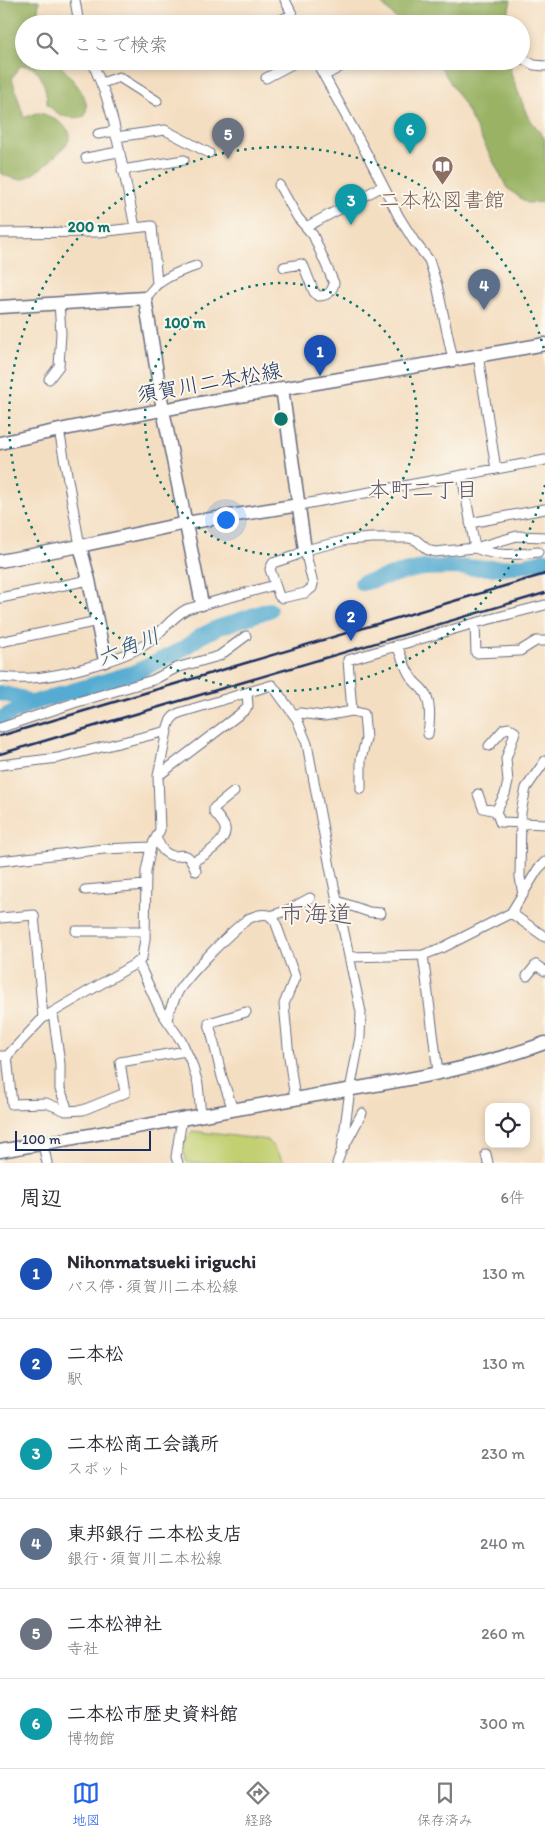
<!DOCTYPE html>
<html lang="ja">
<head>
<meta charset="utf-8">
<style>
	body { margin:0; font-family:Itim,"Klee One",sans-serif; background:#f7f7f7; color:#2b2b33 }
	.controls { position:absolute; right:15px; bottom:15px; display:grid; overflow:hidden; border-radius:10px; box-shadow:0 2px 8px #0003 }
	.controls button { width:45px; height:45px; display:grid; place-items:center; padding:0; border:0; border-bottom:1px solid #e1e1e2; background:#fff; color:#2b2b33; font:25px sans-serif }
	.scale { position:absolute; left:15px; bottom:12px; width:136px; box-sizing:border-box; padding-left:5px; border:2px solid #1b2f5e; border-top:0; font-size:14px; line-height:18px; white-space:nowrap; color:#1b2f5e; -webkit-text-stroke:4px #fbf7ec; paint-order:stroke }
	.you { position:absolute; left:225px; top:519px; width:18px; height:18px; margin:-12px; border:4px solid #fff; border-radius:50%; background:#1a73e8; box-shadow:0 0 0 8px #1a73e833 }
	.badge { display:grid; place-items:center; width:32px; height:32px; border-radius:50%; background:#2563eb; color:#fff; font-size:16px; font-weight:700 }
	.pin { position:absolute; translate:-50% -41px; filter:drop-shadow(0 1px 2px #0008) }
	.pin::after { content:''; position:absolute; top:26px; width:18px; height:15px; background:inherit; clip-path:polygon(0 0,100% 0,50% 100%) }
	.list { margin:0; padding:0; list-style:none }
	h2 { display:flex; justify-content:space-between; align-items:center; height:65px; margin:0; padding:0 20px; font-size:21px }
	h2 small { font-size:16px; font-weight:400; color:#7c7c81 }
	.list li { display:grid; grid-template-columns:32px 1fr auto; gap:15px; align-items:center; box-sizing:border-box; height:90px; padding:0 20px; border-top:1px solid #e1e1e2 }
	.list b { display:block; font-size:19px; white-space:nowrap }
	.list p { margin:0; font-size:16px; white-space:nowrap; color:#7c7c81 }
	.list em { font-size:16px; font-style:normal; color:#7c7c81 }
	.icon { flex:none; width:28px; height:28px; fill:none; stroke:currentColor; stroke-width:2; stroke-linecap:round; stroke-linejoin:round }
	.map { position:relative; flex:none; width:545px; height:1163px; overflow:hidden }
	.search { position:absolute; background:#fff; box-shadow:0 2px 8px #0003; left:15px; right:15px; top:15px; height:55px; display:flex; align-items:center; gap:12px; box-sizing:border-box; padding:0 18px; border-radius:28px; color:#7c7c81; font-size:19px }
	.sheet { height:605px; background:#fff }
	nav { display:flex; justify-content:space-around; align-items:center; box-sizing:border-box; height:70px; border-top:1px solid #e1e1e2; background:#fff; font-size:14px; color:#7c7c81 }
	nav a { display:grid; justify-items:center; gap:2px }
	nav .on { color:#2563eb }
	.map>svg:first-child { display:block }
</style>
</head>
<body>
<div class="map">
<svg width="545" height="1163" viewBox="0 0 545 1163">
	<rect width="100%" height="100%" fill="#fbf7ec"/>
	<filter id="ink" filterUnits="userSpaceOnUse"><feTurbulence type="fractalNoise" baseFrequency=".02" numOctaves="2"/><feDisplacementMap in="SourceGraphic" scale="10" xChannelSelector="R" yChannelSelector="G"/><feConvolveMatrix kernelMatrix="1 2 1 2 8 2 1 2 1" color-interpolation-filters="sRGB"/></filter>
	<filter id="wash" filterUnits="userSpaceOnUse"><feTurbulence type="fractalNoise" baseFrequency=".0096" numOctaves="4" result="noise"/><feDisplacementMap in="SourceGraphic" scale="20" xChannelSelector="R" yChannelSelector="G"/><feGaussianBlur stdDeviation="1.12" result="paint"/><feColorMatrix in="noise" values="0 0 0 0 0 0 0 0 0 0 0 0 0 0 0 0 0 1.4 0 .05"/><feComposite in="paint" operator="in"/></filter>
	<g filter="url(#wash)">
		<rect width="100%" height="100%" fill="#f4dec1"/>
		<path fill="#c2d072" stroke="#6e8068" d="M192,1131l76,9 17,23h-98l-5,-17z"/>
		<path fill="#99b264" stroke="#5a7061" d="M0,0h39l-1,13 7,11h-21v37h33c11,16 36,34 28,55 -17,4 -25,1 -38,-12 0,-16 -7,-42 -27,-38l-8,12 12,40c4,-2 10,-5 15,-5 9,1 33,14 31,24 -1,10 -38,41 -48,42 -9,1 -15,-3 -22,-6z
			M378,0h133l-5,24h-105z
			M437,61h73l1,12 16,42 18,24v63l-18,1 -20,-15 -43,-83z"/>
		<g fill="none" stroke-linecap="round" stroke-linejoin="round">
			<path stroke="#54abd1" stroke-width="16" d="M362,583c19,-4 46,-14 64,-15 40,-3 80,5 119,-8
				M0,693l21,5 8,6
				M0,719l29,-15 107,-32 45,-22 20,-14 16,-8 52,-18"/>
		</g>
	</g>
	<g filter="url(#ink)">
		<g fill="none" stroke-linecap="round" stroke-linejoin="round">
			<defs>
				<path id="street" d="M75,0l4,24
					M285,0l12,24
					M273,24l19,-10
					M521,58l13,7 11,1
					M92,61l14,35 8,28 21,103
					M316,61l53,97 30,59 15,24 15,19 8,25 16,75
					M324,76l27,-15
					M266,78l32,-17
					M102,83l17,-6 38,24
					M98,134l17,-3
					M116,137l49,-7 44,23
					M86,158l32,-6
					M122,170l62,-10
					M279,185l19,33 15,17 21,48c-2,10 -7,13 -16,13l-4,-4 -10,-25 -3,-3 -17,3
					M306,227l77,-41
					M0,233l99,-1 53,-6 5,57
					M145,298c5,-4 9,-12 14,-15 11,-8 24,-13 37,-17
					M478,355l18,114
					M49,379l10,-13 2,-33 -2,-30
					M59,430l21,116
					M462,475l13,73c22,9 40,7 63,4
					M299,505l246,-45
					M470,523l75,-14
					M305,550l8,34 -1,4 -7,5 -23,5 -3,-2 -9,-27 3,-6 21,-7 11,-6 42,-10 25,-2h37l7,2 12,10 7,2 40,-4 42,-12 28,1
					M0,598l89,-18
					M475,623l1,30 44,-2 16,-10h9
					M0,642l98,-21
					M397,645c4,11 8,23 14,32 3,5 7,8 11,12 10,11 8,31 6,45
					M0,677c10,1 21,2 31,1 27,-1 93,-19 115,-34 15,-10 25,-27 41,-35l88,-24
					M352,711l12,3 2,25 -5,20v30
					M295,715l5,-2 24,3 28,-5 -4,-51 127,-37 70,-18
					M0,728l74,-25 79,-23 23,-12 43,-12 27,-20
					M167,731l-9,45 2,54 -9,17 -5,24 -1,68 -3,19 -4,4 22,48 22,32 10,22 6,20 3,31
					M489,746l15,-17 5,-1 6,4 -9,27 2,23 -3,12 -9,17 4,11 45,2
					M0,765l58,-7 109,-27c2,-9 4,-14 12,-18l93,-28 25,34 10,25 24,128 30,140 -1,25 -10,53 -8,59 -5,14
					M158,776l87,-66 3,-4 -1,-13
					M478,794l5,14 13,3
					M156,838c3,5 5,11 9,14 15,12 20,-10 31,19
					M0,861l104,-12 47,-2
					M192,862c10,-5 36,-20 33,-34 -1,-5 -8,-12 -11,-16v-4l20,-16
					M85,890l60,-5
					M523,895l-3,-18 1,-65 5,-24 19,-27
					M337,901l32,11 12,1
					M511,913l34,24
					M271,916l17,-6 22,-12
					M0,918l34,-3 9,103
					M76,931h69
					M423,955l15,117
					M350,957l73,-2 21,-8 67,-34 27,-44 7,-7
					M527,976l9,-11 9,6
					M53,1013l7,51v25l6,16v6
					M167,1019c3,-10 7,-20 12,-29 11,-16 55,-63 71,-72 6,-3 13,-4 19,-3l6,6 20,56 -11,27 5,53 6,42
					M0,1056h7l36,-38 95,-56
					M7,1056l5,48 34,-1 20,8 17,-1 42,-17 -5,-31 66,-11
					M233,1110l-11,-33 -13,-54 37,-11
					M43,1144l4,19
					M344,1147l18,-34
					M486,1154l2,9
					M178,1163l-2,-6 6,-39"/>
				<path id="secondary" d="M0,307l145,-9 18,112 39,194
					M282,388l23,162
					M0,443c180,-41 363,-66 545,-99
					M80,546l9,34 16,81
					M0,561l80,-15 106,-23 113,-18
					M0,1151c98,-17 196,-35 294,-52 84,-15 171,-26 251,-56"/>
			</defs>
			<use href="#street" stroke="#676c81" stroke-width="11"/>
			<use href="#secondary" stroke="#676c81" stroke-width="15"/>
			<use href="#street" stroke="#fff" stroke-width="9"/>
			<use href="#secondary" stroke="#fff" stroke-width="12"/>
			<path stroke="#1b2f5e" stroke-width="2.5" d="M0,736l545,-162
				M0,754l545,-161"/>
		</g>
	</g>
	<g fill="none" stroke="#0f766e" stroke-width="2.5" stroke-dasharray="2.5 5">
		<circle cx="281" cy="419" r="136"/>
		<path d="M545 485A272 272 0 1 1 545 353"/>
	</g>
	<defs>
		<symbol id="library-pin" viewBox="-11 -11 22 30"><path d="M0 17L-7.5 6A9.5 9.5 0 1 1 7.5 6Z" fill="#8d6e63" stroke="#fbf7ec"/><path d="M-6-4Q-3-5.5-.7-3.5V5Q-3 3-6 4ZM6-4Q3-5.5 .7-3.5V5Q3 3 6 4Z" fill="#fff"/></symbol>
	</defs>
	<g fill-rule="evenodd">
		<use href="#library-pin" x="430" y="154" width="25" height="34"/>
	</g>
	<g text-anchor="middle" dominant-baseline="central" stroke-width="4" stroke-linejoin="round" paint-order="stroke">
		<g font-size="21" fill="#785e54" stroke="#fbf7ec">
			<text x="442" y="199">二本松図書館</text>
		</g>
		<g font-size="21" fill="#1b2f5e" stroke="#fbf7ec">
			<text transform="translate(209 382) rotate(-10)">須賀川二本松線</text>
		</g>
		<g font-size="22" fill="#5c546c" stroke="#fbf7ec">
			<text x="423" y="489">本町二丁目</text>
		</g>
		<g font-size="22" font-style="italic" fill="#2f5a86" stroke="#fbf7ec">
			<text transform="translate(128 647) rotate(-22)">六角川</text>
		</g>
		<g font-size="24" fill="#5c546c" stroke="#fbf7ec">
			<text x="316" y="913">市海道</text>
		</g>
	</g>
	<circle cx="281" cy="419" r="8" fill="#0f766e" stroke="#fbf7ec" stroke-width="2.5"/>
	<g font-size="15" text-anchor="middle" font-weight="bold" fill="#0f766e" stroke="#fbf7ec" stroke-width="4" stroke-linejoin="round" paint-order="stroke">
		<text x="89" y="232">200 m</text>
		<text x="185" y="328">100 m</text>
	</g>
</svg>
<div class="controls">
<button><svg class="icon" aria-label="locate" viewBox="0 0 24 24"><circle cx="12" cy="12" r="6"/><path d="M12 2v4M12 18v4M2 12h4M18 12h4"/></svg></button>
</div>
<div class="scale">100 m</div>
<div class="you"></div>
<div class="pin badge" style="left:320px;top:376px;background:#1a4fb4">1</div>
<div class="pin badge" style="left:351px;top:641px;background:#1a4fb4">2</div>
<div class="pin badge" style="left:351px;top:225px;background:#0f9aa8">3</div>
<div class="pin badge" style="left:484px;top:310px;background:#5c6f8a">4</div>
<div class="pin badge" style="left:228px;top:159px;background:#6b7280">5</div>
<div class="pin badge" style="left:410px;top:154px;background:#0f9aa8">6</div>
<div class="search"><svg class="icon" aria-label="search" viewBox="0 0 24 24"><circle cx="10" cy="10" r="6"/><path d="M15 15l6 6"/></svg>ここで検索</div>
</div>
<section class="sheet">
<h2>周辺<small>6件</small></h2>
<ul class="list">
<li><span class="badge" style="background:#1a4fb4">1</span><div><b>Nihonmatsueki iriguchi</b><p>バス停 · 須賀川二本松線</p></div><em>130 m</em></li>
<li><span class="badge" style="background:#1a4fb4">2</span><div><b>二本松</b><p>駅</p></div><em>130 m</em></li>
<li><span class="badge" style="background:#0f9aa8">3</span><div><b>二本松商工会議所</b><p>スポット</p></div><em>230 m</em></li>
<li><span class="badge" style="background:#5c6f8a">4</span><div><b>東邦銀行 二本松支店</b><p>銀行 · 須賀川二本松線</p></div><em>240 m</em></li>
<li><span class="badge" style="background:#6b7280">5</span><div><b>二本松神社</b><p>寺社</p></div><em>260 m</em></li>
<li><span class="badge" style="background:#0f9aa8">6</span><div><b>二本松市歴史資料館</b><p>博物館</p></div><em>300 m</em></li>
</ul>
</section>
<nav>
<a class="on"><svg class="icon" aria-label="map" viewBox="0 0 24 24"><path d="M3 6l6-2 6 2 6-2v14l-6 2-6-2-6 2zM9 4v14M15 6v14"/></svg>地図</a>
<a><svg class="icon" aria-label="directions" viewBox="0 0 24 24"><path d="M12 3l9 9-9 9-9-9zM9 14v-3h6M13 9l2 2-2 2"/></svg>経路</a>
<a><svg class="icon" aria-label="saved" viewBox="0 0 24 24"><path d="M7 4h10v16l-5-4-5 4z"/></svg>保存済み</a>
</nav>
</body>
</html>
